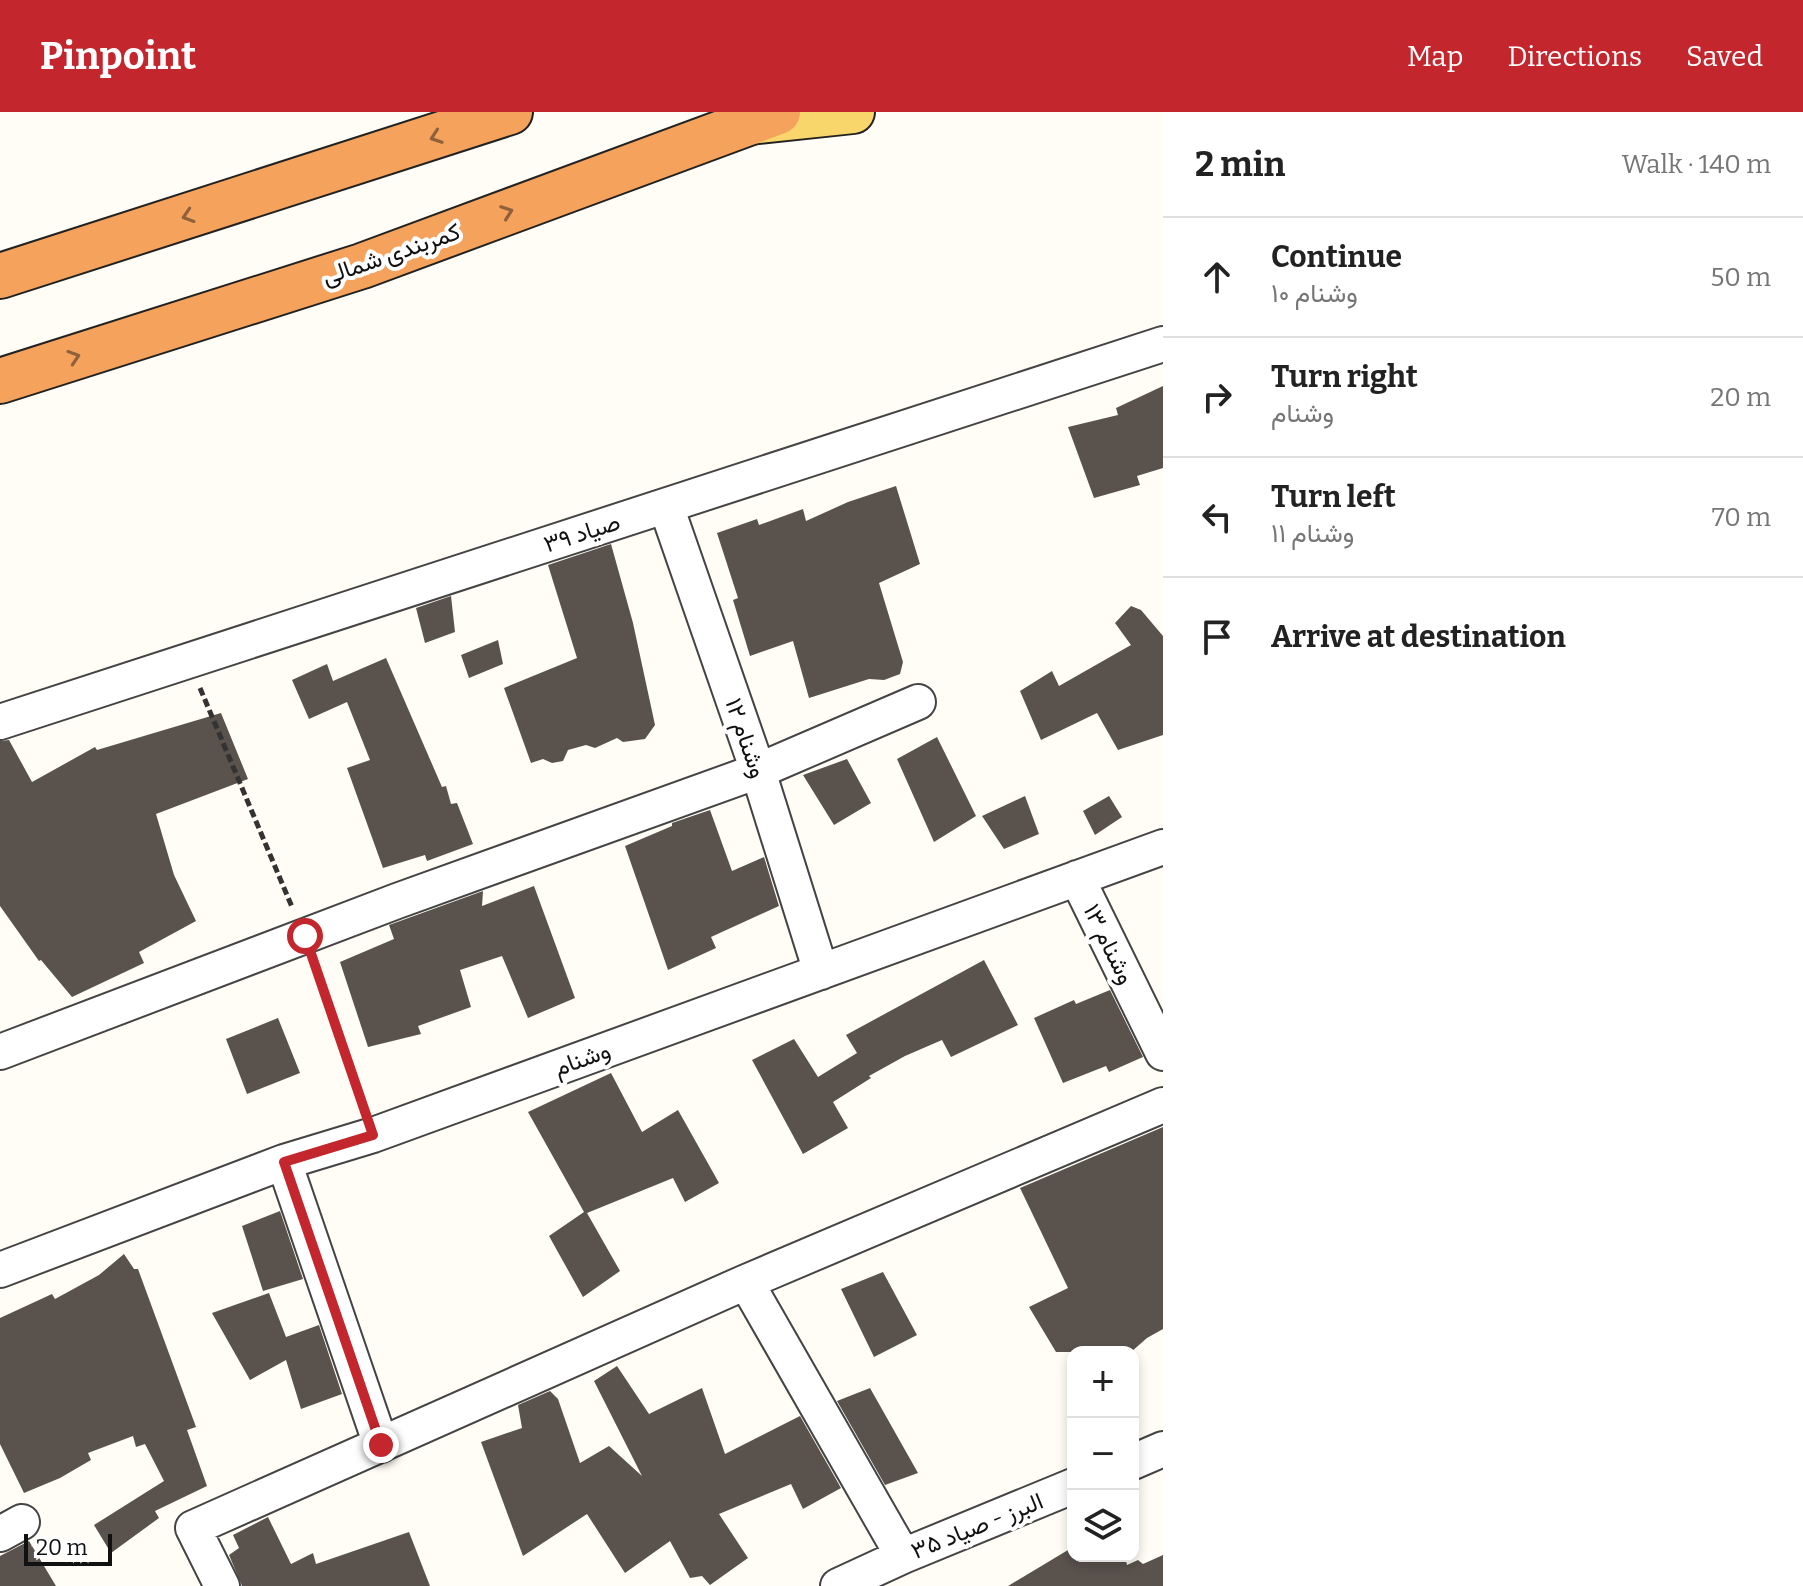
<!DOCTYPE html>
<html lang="en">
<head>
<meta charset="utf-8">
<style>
	body { margin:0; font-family:Bitter,Vazirmatn,serif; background:#f6f6f6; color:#222 }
	.controls { position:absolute; right:24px; bottom:24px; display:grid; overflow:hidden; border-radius:16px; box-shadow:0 4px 12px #0003 }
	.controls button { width:72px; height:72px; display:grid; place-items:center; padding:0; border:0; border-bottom:2px solid #e0e0e0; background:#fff; color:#222; font:40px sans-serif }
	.scale { position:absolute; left:24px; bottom:20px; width:88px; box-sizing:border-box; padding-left:8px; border:4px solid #111; border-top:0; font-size:22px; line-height:28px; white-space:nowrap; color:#111; -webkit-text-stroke:6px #fff; paint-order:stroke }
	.stop { position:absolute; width:24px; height:24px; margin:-18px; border:6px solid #c4262e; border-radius:50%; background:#fff }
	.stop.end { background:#c4262e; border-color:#fff; box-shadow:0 2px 8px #0008 }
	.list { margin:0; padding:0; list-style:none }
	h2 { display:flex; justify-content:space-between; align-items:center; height:104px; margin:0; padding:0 32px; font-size:34px }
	h2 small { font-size:26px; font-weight:400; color:#767676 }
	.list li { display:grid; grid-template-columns:52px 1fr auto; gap:24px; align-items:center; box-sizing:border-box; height:120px; padding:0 32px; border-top:2px solid #e0e0e0 }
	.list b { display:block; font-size:30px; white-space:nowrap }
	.list p { margin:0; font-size:26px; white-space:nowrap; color:#767676 }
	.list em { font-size:26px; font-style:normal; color:#767676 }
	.icon { flex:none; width:44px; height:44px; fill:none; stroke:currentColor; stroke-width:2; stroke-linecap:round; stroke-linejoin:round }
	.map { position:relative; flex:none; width:1163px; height:1474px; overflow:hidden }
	header { display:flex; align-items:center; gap:48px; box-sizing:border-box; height:112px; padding:0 40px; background:#c4262e; color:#fff }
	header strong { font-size:38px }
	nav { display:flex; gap:44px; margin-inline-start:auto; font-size:28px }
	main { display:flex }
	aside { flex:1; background:#fff }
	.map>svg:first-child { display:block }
</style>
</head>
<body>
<header>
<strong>Pinpoint</strong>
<nav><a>Map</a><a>Directions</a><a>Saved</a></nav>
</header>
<main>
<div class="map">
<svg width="1163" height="1474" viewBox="0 0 1163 1474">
	<rect width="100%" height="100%" fill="#fffdf5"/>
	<path fill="#5a524d" d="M1163,274v82l-26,8 3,9 -46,13 -26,-71 50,-12 -2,-7z
		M896,374l24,78 -41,19 24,79 -3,12 -16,6 -15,-1 -60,19 -16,-57 -43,15 -17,-56 5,-2 -21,-65 40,-14 2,6 44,-16 3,12 42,-19z
		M611,432l22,79 22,102 -10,14 -22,3 -6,-4 -22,10 -9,-3 -18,5 -5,11 -11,2 -9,-4 -12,4 -27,-75 73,-30 -29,-93z
		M451,484l4,36 -30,11 -9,-35z
		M1131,494l10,4 22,26v99l-45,15 -21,-37 -56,27 -21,-49 32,-20 7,15 72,-41 -16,-22z
		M498,528l5,24 -34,14 -8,-23z
		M386,546l56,129 4,-1 5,18 6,-1 16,41 -46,17 -2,-6 -42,13 -36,-100 23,-8 -23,-58 -38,17 -17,-39 35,-16 6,17z
		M221,601l27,66 -92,35 18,61 22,46 -57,31 5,11 -72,34 -31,-37 -2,1 -39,-55v-165l9,-1 23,42 63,-35 2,3z
		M937,625l39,79 -42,26 -37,-83z
		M847,647l24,44 -37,22 -31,-50z
		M1025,684l14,38 -35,15 -22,-33z
		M1109,684l13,21 -27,18 -12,-24z
		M710,698l22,61 32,-14 15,49 -68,31 5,11 -48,22 -43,-124 47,-20v-3z
		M534,774l41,112 -47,20 -26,-62 -42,14 11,37 -53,19 3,8 -53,13 -28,-85 54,-23 -5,-14 94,-34 -1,15z
		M984,848l34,65 -67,32 -9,-17 -37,16 -36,20 2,2 -38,24 15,26 -45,26 -51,-94 42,-21 24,38 39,-24 -11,-18z
		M1110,878l33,67 -34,15 -3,-6 -43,17 -29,-65 40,-18 2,4z
		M278,906l22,55 -53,21 -21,-55z
		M611,961l31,59 36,-22 41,73 -34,19 -12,-24 -86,35 33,58 -37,26 -34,-61 35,-24 -56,-100z
		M1163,1015v202l-16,9 -16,14h-75l-27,-45 39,-19 -48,-100z
		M280,1099l23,68 -40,12 -21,-65z
		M124,1142l10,15h4l58,158 -9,3 20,56 -52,25 4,7 -48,35 -17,-28 70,-44 -19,-37 -9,3 -3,-11 -45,17 3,7 -31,18 -36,15 -24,-49v-126l52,-24 3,5 44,-24z
		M883,1160l34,63 -43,22 -33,-68z
		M269,1181l17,44 33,-12 23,69 -41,15 -15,-49 -36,20 -38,-67z
		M617,1254l32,48 53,-26 23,66 75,-38 41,72 -38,21 -12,-25 -72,30 29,44 -38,27 -8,-9 -12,2 -20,-37 -45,32 -38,-59 -64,42 -42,-114 41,-14 -4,-23 32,-14 8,8 22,64 29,-17 33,30 -48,-95z
		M870,1276l48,85 -33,12 -48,-84z
		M268,1405l23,47 22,-11 3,11 93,-32 21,54h-188l-13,-31 10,-7 -6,-13z
		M29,1429l27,45h-56v-30z
		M1073,1435v9h52l2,9 11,-5 5,4 20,-9v31h-155z"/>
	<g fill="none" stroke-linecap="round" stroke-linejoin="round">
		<defs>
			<path id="minor" d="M666,394l92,265 63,201
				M0,610l1163,-378
				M1077,766l86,175
				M0,940l397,-151 361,-130 160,-69
				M284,1050l97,283
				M0,1158l284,-108 89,-27 790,-288
				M746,1170l157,274
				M1133,1350l30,-13
				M0,1422l22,-12
				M222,1474l-29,-58 553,-246 417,-177
				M838,1474l65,-30 170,-70"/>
			<path id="major" d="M749,11l104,-11"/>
			<path id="highway" d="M0,164l510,-164
				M0,269l362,-115 416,-154"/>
		</defs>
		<use href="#minor" stroke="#444" stroke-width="38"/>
		<use href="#major" stroke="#222" stroke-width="46"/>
		<use href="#highway" stroke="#222" stroke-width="48"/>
		<path stroke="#333" stroke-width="5" stroke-dasharray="8 4" stroke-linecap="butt" d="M200,576l92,219
			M315,853l48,142"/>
		<use href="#minor" stroke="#fff" stroke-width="34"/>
		<use href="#major" stroke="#f9d66b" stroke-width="42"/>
		<use href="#highway" stroke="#f5a25d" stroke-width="44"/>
	</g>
	<defs><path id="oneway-chevron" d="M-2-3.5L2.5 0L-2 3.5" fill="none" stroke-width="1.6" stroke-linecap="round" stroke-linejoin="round" transform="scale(2)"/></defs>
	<g stroke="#8e613b">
		<use href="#oneway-chevron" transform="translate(436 25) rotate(161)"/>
		<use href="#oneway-chevron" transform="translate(507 100) rotate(-20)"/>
		<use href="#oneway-chevron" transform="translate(188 104) rotate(162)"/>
		<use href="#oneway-chevron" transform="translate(74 245) rotate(-18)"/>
	</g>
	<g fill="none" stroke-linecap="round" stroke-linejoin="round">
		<path stroke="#c4262e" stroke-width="10" d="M305,824l68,199 -89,27 97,283"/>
	</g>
	<g text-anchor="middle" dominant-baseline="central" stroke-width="8" stroke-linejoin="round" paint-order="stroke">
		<g font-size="24" fill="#111" stroke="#fff">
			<text transform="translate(391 142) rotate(-19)">کمربندی شمالی</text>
			<text transform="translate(582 421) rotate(-18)">صیاد ۳۹</text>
			<text transform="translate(746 626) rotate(71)">وشنام ۱۲</text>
			<text transform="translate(1109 832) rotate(64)">وشنام ۱۳</text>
			<text transform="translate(582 947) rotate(-20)">وشنام</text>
			<text transform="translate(977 1414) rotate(-22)">البرز - صیاد ۳۵</text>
		</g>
	</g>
</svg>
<div class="controls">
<button>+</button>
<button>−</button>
<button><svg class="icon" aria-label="layers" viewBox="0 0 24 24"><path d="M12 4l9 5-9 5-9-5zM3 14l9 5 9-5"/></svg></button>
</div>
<div class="scale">20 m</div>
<div class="stop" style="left:305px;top:824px"></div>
<div class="stop end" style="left:381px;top:1333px"></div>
</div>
<aside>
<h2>2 min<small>Walk · 140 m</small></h2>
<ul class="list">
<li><svg class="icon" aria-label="ahead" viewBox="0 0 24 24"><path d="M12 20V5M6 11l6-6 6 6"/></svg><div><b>Continue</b><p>وشنام ۱۰</p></div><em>50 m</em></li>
<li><svg class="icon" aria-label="right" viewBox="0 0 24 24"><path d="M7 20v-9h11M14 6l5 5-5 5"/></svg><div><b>Turn right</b><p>وشنام</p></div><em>20 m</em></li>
<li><svg class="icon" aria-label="left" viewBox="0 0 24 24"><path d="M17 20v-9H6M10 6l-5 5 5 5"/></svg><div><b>Turn left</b><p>وشنام ۱۱</p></div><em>70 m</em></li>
<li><svg class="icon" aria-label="arrive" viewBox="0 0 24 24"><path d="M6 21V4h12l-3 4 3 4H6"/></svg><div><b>Arrive at destination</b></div></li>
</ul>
</aside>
</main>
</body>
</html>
